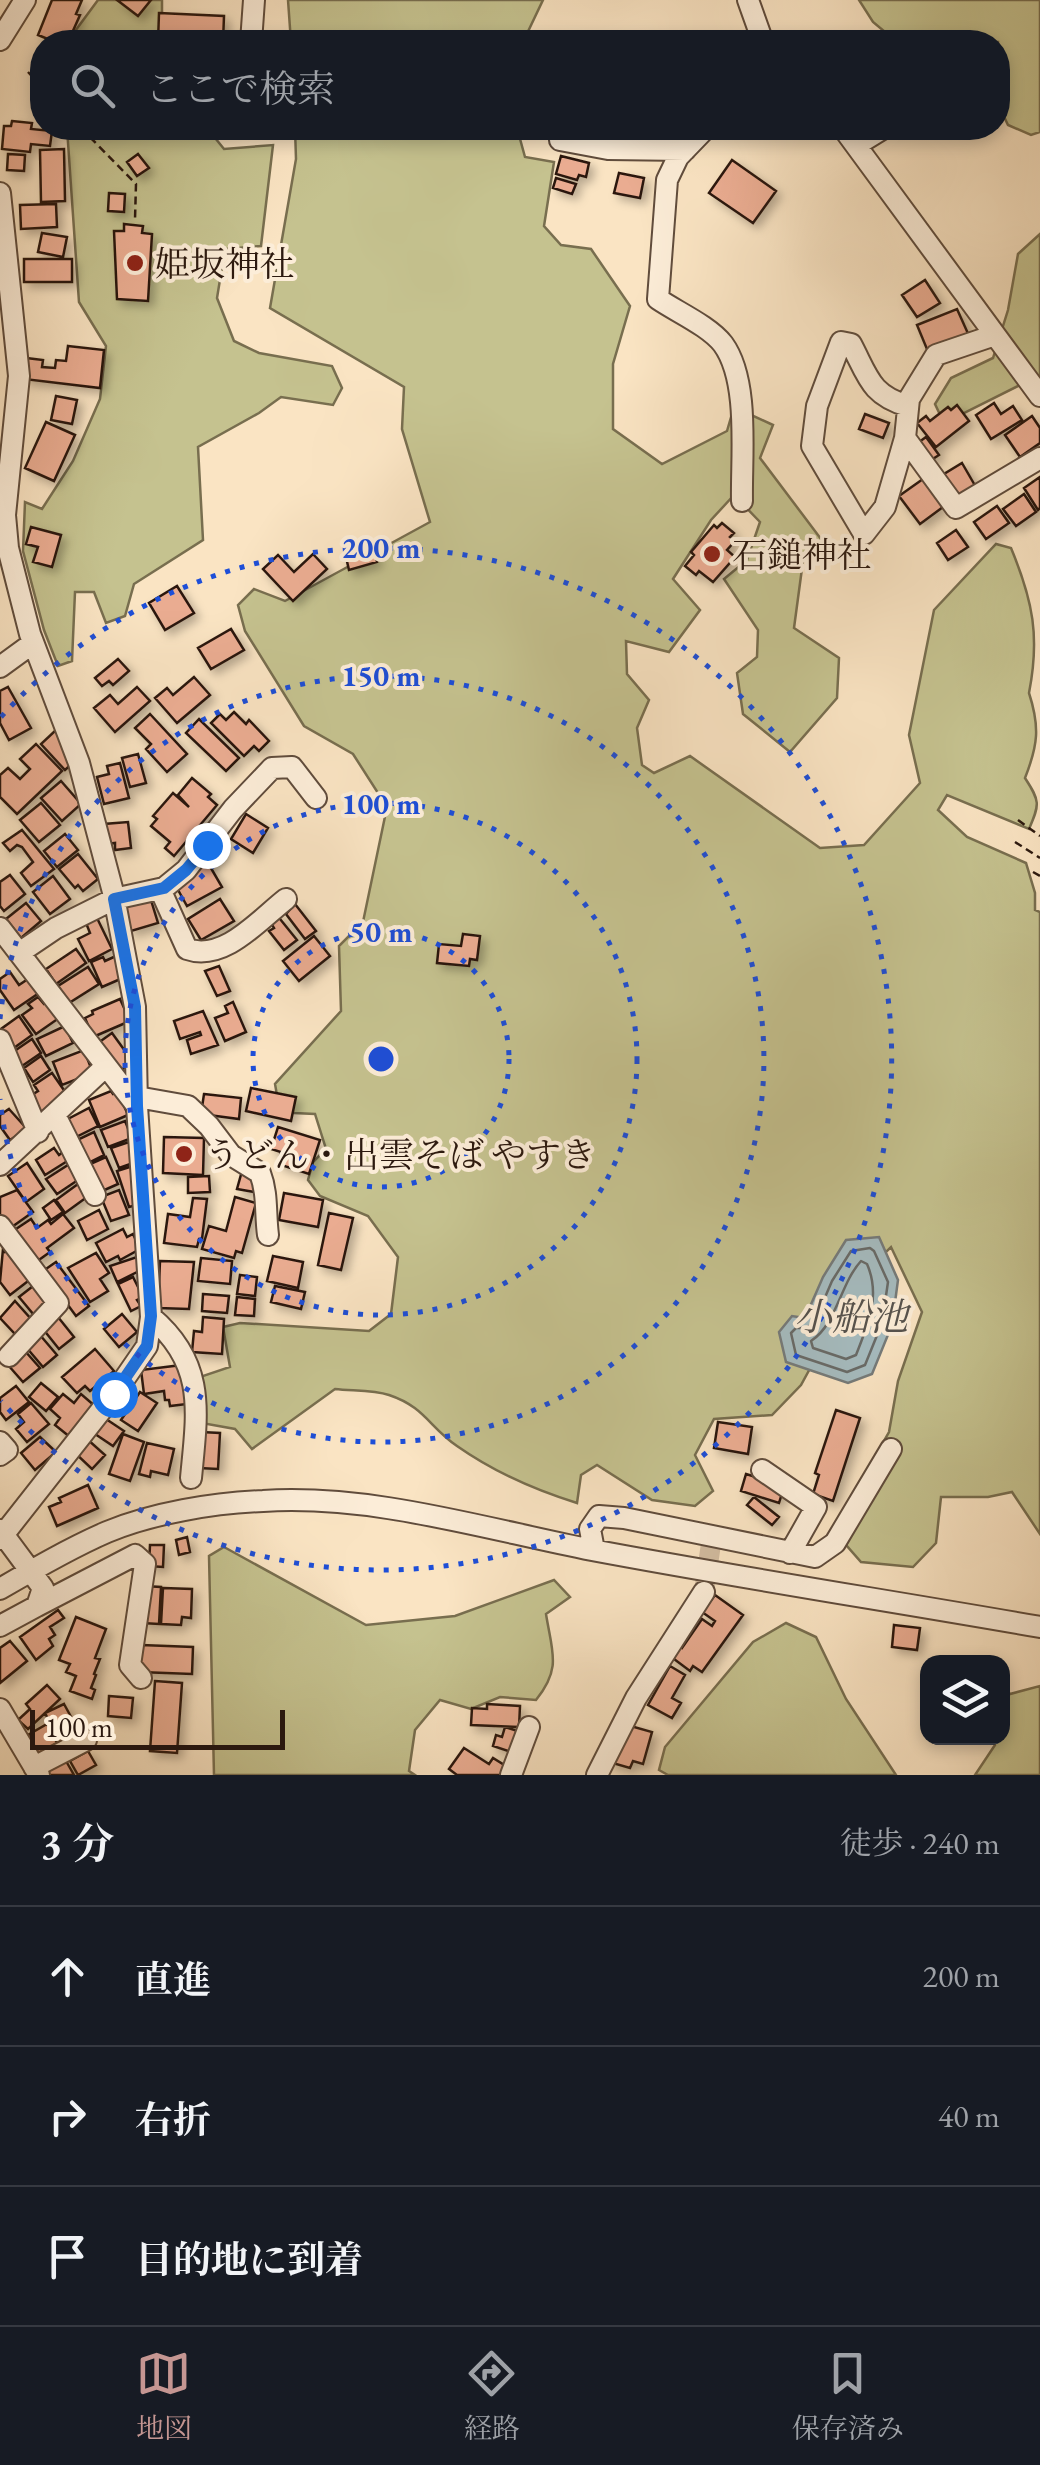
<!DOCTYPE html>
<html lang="ja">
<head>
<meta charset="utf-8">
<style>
	body { margin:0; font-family:"EB Garamond","Noto Serif JP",serif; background:#20242c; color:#f1f3f6 }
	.controls { position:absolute; right:30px; bottom:30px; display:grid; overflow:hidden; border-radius:20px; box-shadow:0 5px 15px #0003 }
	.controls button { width:90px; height:90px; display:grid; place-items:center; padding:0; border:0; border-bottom:2px solid #363941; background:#171b24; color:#f1f3f6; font:50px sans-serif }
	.scale { position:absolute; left:30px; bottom:25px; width:255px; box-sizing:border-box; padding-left:10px; border:5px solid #2c190f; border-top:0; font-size:28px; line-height:35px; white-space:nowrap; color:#2c190f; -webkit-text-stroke:8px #fcedd8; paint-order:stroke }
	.stop { position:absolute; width:30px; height:30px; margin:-22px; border:8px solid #1a73e8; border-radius:50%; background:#fff }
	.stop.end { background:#1a73e8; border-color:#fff; box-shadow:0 2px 10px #0008 }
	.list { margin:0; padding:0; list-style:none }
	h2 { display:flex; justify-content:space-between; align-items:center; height:130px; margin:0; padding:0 40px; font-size:42px }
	h2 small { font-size:32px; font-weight:400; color:#9ea1a6 }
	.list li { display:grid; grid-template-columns:65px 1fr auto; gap:30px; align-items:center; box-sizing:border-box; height:140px; padding:0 40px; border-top:2px solid #363941 }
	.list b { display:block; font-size:38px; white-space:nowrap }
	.list em { font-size:32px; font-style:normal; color:#9ea1a6 }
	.icon { flex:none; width:55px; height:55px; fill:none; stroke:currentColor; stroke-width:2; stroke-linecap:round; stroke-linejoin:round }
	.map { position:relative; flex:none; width:1040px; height:1775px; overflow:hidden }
	.search { position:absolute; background:#171b24; box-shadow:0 5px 15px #0003; left:30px; right:30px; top:30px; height:110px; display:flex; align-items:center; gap:25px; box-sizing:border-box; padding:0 35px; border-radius:40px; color:#9ea1a6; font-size:38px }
	.sheet { height:550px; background:#171b24 }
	nav { display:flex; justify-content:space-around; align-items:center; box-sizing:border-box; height:140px; border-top:2px solid #363941; background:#171b24; font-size:28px; color:#9ea1a6 }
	nav a { display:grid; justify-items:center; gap:5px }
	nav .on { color:#c59692 }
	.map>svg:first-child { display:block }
</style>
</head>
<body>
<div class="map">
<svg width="1040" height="1775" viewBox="0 0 1040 1775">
	<defs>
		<filter id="shadow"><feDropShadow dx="5" dy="5" stdDeviation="5" flood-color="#0004"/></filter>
	</defs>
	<rect width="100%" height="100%" fill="#fae4c3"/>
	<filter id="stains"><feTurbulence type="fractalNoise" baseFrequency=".002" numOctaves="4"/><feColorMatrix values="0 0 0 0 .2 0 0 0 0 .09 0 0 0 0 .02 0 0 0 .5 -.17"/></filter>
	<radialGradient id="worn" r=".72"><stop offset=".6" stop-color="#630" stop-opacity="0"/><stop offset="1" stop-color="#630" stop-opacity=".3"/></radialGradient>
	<path fill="#c5c28f" stroke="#786e4f" stroke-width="2.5" d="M98,0h64v42h-95z
		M288,0h255l-20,42h-232z
		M859,0h181v132l-9,3 -23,-10 -10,-21v-62h-101l-24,-20z
		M67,128h140l17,21 49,-4 -12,101 -36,3 -8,49 17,43 25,12 73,13 10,22 -9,17 -52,-8 -22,16 -61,34 5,93 -69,44 -9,32 -19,7 -12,-31h-19l-3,69 -14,5 -14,-36 -21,-79 2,-49 17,7 31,-48 27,-62 6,-53 -27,-44z
		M295,128h222l8,29 29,5 -10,64 17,19 30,4 39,57 -17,58v65l49,35 65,-33 7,-24 39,18 -13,33 64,85 -21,18 -9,67 45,30 -2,40 -47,54 -47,-38 -6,-41 20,-16 1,-27 -34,-51 23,-19 13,-38 -26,-27 -23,25 -38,59 27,31 -31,42 -43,-11 1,33 22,26 -12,28 5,37 12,8 36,-17 130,92 44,-3 56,-62 -11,-48 25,-125 62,-66 15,4c22,53 29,89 18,145 11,34 9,52 -4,85 15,23 15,26 4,51l-82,-34 -9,15 29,27 59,26 9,30v17l5,2v622l-28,-42 -24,5h-47l-5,46 -23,24 -52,-5 -28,-32 56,-98 9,-51 24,-69 -31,-65 -31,30 -59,108 -29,30 -58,4 -19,36 18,36 -18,15 -43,-6 -55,-35 -16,10 -4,28c-42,-13 -83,-31 -120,-57 -28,-19 -32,-39 -68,-51 -16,-5 -37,-4 -54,-6l-83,60 -17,-20 -39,-7 -8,-41 42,-14 -7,-40 17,-4 129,8 22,-17 7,-57 -30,-41 -48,-20 -12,-16 5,-18 13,-13 -11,-35 -21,-1 -16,-12 -3,-17 66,-73 -2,-65 24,-24 24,-115 -34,-53 -49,-28 -59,-95 -7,-26 16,-16 31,12 145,-79 -28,-93 2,-42 -134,-79 26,-149z
		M1040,234v141l-96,48 -9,-19 16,-26 42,-20 15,-48 10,-56z
		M224,1547l142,78 89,-9 99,-36 16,17 -24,17c6,38 16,54 -10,86l-36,-3 -29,12 -31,-9 -25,30 -6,41 6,4h-201l-5,-219z
		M786,1623l30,14 30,62 50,76h-228l-9,-5 6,-23 88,-105z
		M1003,1686l7,8 30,-8v89h-65l20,-30 -5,-7h12z"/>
	<path fill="#a5bbbf" stroke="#757a79" stroke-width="2.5" d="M879,1237l19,43 -6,45 -20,49 -24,9 -62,-21 -7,-30 13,-16 13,2 18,-41 23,-37z"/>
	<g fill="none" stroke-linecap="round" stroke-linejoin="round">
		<path stroke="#686a67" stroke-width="2.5" d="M870,1248l4,3 14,31 -6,41 -17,42 -18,7 -51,-17 -5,-22 5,-5h10l8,-5 18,-42 19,-30z
			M861,1261l6,3c14,32 1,60 -11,91l-10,4 -33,-11 -2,-7c26,-17 29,-57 50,-80z"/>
	</g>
	<path fill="#eaac91" stroke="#2c190f" stroke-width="2.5" filter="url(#shadow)" d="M52,0h30l-6,14 4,1 -12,27h-13l-17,-7z
		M117,0h34l-13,16z
		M159,13l65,3 -1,26h-65z
		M12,121l20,2 -1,6 21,2 -2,15 -19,-2 -1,8 -28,-3 2,-23h7z
		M64,149l1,52 -24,1 -1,-52z
		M8,154l17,1 -1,16 -17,-1z
		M138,154l11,14 -12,8 -10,-14z
		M561,156l28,7 -3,14 -7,-2 -2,5 -21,-6z
		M732,160l44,31 -23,32 -44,-30z
		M619,173l25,5 -4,20 -26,-5z
		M556,178l20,6 -4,10 -19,-6z
		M109,193l16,1 -1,18 -16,-1z
		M56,204l1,23 -36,2 -1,-24z
		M124,224l19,2 -1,7 10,1 -4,67 -31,-2 -3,-68h10z
		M42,233l25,4 -4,20 -25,-5z
		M24,259h48v23h-48z
		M925,280l15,23 -23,14 -15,-22z
		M957,309l13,29 -41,16 -12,-29z
		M68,346l36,4 -4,38 -76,-9 2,-21 17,2 -1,7 13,1 1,-8 10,1z
		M56,396l21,4 -5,24 -21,-4z
		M994,403l7,11 12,-8 9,14 -31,19 -15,-24z
		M957,405l12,16 -33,26 -19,-24 9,-7 4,5 18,-14 3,3z
		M865,414l24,9 -6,15 -24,-9z
		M1032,416l8,12v15l-20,14 -15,-22z
		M46,422l29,13 -21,46 -29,-13z
		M926,437l13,18 -11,7 -13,-17z
		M962,463l15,26 -18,10 -15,-25z
		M1040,477v31l-2,2 -14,-22z
		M923,479l20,28 -23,17 -21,-28z
		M1024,494l12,18 -20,14 -13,-17z
		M997,506l12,17 -23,16 -12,-17z
		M722,523l12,10 -4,4 5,4 -8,9 8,7 -22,25 -14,-11 -3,4 -11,-9 9,-11 -3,-3 23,-27 3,3z
		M31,527l30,8 -9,32 -19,-5 5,-15 -12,-3z
		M956,530l12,17 -20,13 -11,-17z
		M373,546l4,16 -28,8 -4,-17z
		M313,554l14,15 -34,32 -30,-32 15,-14 16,17z
		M177,586l17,27 -29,17 -16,-27z
		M231,629l13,21 -33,19 -13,-21z
		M118,659l11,12 -16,14 -4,-4 -7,5 -7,-8z
		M194,677l16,18 -33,28 -22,-25 12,-10 6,7z
		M8,687l23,41 -22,12 -9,-17v-32z
		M137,687l13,14 -35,31 -21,-24 16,-13 8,9z
		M234,712l12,12 3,-4 20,21 -10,10 -5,-5 -10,10 -33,-33 9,-9 6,6z
		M150,714l37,40 -20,18 -21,-23 5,-5 -16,-16z
		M199,719l40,39 -13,13 -40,-38z
		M56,730l19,31 -10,9 -24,-26z
		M36,744l26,27 -45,43 -17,-17v-22l8,-7 12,11 10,-10 -10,-10z
		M138,754l8,29 -16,4 -8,-29z
		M120,763l9,35 -25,6 -7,-27 12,-3 -2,-8z
		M192,778l19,16 -3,3 9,8 -43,51 -9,-8 5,-6 -19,-16 6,-7 -4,-3 20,-23 16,14 -11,-12z
		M61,781l20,23 -19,17 -21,-23z
		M41,803l19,22 -21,17 -19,-22z
		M246,814l22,14 -15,25 -22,-14z
		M128,822l3,26 -16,2v-7l-9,1 -2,-20z
		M22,830l32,39 -23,17 -10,-13 12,-11 -11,-15 -5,-2 -7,6 -7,-8z
		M65,834l13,16 -21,17 -13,-16z
		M78,854l20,25 -15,12 -5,-6 -3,3 -16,-19z
		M208,863l14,24 -35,19 -10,-18 4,-10z
		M10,875l15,19 -21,17 -4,-5v-24z
		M53,876l17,23 -20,15 -17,-22z
		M150,897l8,26 -27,8 -8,-26z
		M220,899l14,22 -33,19 -13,-21z
		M26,903l15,18 -20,17 -15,-19z
		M295,904l21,27 -11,8 -19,-25z
		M276,914l21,26 -13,10 -15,-19 5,-3 -5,-8z
		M97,918l15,31 -23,12 -11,-22 12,-6 -4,-10z
		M463,934l17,2 -3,24 -7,-1 -1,7 -32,-3 2,-19 22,2z
		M314,936l16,20 -31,25 -16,-20z
		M76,949l10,14 -30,21 -10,-15z
		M116,956l9,21 -23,10 -11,-25 12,-5 2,4z
		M219,966l11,25 -13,5 -12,-25z
		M88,967l11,17 -30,19 -11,-17z
		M10,972l9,13 9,-6 11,14 -25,17 -14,-20v-11z
		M38,997l6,7 4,-2 11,16 -23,16 -14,-19 10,-7 -4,-4z
		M120,999l10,22 -37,16 -8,-19 8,-4 -1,-3z
		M233,1002l13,30 -21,9 -10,-23 13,-5 -3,-7z
		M203,1011l15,34 -27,9 -4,-14 14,-5 -1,-3 -20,7 -6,-18z
		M19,1016l13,19 -21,15 -10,-21z
		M65,1026l8,17 -27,13 -9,-17z
		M112,1033l21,29 -15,10 -20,-29z
		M32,1039l9,14 -19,13 -9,-14z
		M84,1050l9,23 -31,12 -9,-23z
		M41,1056l9,14 -17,12 -9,-14z
		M52,1073l16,23 -26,17 -12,-17 8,-5 -4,-6z
		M251,1088l45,9 -5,24 -45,-10z
		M111,1091l2,3 5,-2 10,23 -28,12 -11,-27z
		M204,1094l37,4 -2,21 -38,-5z
		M89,1108l9,18 -24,12 -8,-18z
		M9,1109l18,20 -17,11 -10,-14v-11z
		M125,1121l7,17 -24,9 -7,-17z
		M278,1127l42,13 -11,34 -31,-10 3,-12 -10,-3z
		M94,1132l10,23 -18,9 -11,-23z
		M164,1137l40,1 -1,37 -40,-2z
		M129,1142l7,20 -17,6 -8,-20z
		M54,1148l5,7 4,-3 6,8 -24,15 -9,-15z
		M106,1157l12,27 -18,8 -12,-27z
		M27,1163l17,26 -18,13 -18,-26z
		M68,1165l10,15 -21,14 -11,-15z
		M136,1165l4,39 -11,3 -12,-36z
		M242,1171l19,16 -1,6 -23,-4z
		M209,1176l1,16 -22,1v-16z
		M78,1184l9,13 -22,16 -9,-13z
		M17,1190l16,22 -24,17 -9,-13v-19z
		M119,1190l10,25 -18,6 -10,-24z
		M284,1193l39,7 -5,27 -39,-7z
		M235,1197l21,6 -14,50 -6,-2 -2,7 -32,-9 7,-23 17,5z
		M193,1198l14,1 -5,40h-3l-2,8 -33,-4 4,-29 22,3z
		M54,1200l9,12 -12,8 -8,-12z
		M99,1210l9,19 -21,11 -9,-19z
		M329,1213l24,5 -12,52 -23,-5z
		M63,1214l11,14 -27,20 3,4 -14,10 -23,-31 18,-12 6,9 11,-8 3,4z
		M123,1229l4,8 6,-3 7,15 -20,11 -2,-4 -12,6 -10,-19z
		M3,1249l2,3 4,-3 23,29 -22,17 -10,-13z
		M96,1253l13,20 -9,6 8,12 -18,11 -22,-34z
		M273,1256l30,6 -5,26 -31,-7z
		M137,1257l6,12 -26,13 -7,-16z
		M201,1258l31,3 -2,23 -32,-3z
		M160,1261l34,1 -5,47 -31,-1z
		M56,1262l33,44 -13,10 -33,-45z
		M240,1275l17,2 -2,19 -18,-2z
		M133,1277l10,20 -6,3 4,6 -10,5 -13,-27z
		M37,1283l15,18 -18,14 -15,-18z
		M275,1286l30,6 -4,17 -30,-7z
		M203,1294l26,2 -2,17 -25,-2z
		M237,1297l18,2 -1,17 -19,-1z
		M15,1301l16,18 -16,15 -15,-16z
		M122,1314l15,18 -18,15 -15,-18z
		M58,1317l16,20 -15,12 -16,-20z
		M203,1317l21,2 -2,35 -30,-2 2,-21 8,1z
		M40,1335l17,20 -14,12 -17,-20z
		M95,1349l19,22 -24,20 -5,-5 -8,7 -15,-16z
		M25,1351l15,17 -17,14 -15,-17z
		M182,1365l5,39 -17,2 -1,-6h-4l-1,-9 -20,3 -3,-24z
		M41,1383l17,14 -12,14 -17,-14z
		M16,1386l13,16 -23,18 -6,-8v-14z
		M140,1392l17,11 -19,28 -17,-11z
		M63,1394l11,9 7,-9 15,13 -26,30 -15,-12 5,-7 -10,-9z
		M31,1403l18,21 -22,18 -11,-13 8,-7 -6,-8z
		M836,1410l24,8 -27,83 -20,-7 6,-19 -4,-2z
		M106,1419l18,12 -11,15 -18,-12z
		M718,1422l34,5 -4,27 -34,-6z
		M201,1432l19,1 -2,36 -19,-1z
		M123,1434l21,8 -14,39 -21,-7z
		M40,1437l16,15 -21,18 -14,-17z
		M87,1439l18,16 -13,14 -17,-16z
		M147,1443l27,6 -6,26 -17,-4 -1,6 -11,-3z
		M746,1474l26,8 11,8 -4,13 -38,-12z
		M88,1485l10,23 -41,18 -8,-19 12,-5 -2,-4z
		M754,1497l25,20 -7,8 -25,-20z
		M187,1537l3,15 -11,3 -3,-15z
		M150,1545h14l-1,22 -14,-1z
		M144,1586l17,1 -2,37 -17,-1z
		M163,1588l29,1 -1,29 -9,-1 -1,8 -20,-1z
		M715,1595l28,20 -41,57 -9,-6 -3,5 -24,-18 8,-11 8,6 20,-29 10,7 3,-5 -13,-9z
		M58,1610l6,8 -14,9 5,8 -6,4 4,7 -17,14 -16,-23z
		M76,1617l30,12 -11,29 5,1 -6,15 2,1 -5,13 4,2 -3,9 -22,-8 6,-15 -10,-4 4,-8 -11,-4z
		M894,1625l26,3 -3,22 -25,-3z
		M10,1641l17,20 -27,22v-35z
		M141,1645l52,2 -1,27 -52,-2z
		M670,1666l15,9 -13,23 9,5 -9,15 -24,-13z
		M155,1681l27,2 -5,70 -27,-2z
		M47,1685l13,14 -32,30 -10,-9 12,-11 -4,-5z
		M109,1696l24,2 -2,20 -23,-2z
		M64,1704l12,22 -19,10 -12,-23z
		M487,1704l33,2 -1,21 -48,-2 1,-17 15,1z
		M620,1723l32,9 -9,32 -10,-3 -3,7 -21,-6z
		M47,1724l10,19 -18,11 -11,-19z
		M505,1727l16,5 -7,21 -21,-7 3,-11 6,2z
		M464,1748l25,16 4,-6 16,10 -4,7h-48l-8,-6z
		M88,1751l8,14 -18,10 -8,-14z
		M66,1761l8,14h-27l-2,-3z"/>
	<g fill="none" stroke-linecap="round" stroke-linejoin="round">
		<path stroke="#d1bb9f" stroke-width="20" stroke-dasharray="20 10" stroke-linecap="butt" d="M704,1592l8,-55"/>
		<defs>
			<path id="minor" d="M748,0l15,42
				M0,40l25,-40
				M251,42l3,-42
				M706,128l-28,29 -11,23 -9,119c19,13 51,27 65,45 27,37 18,112 19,157
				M843,128l197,268
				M560,140l48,9 77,1
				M858,144l26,-16
				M0,193l19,183 -14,139 3,33 22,86 49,129 34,129 22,115 2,99 14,211 -4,29 -33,48 -114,145
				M908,406c-38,-11 -40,-30 -57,-62l-10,-2 -24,64 -5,40 52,88 21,-27 20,-69 4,-39 27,-44 59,-20
				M905,438l51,70 84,-50
				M0,667l33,-24
				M160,889l27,60c37,13 72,-29 99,-50
				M0,928l137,178
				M19,953l37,-25 58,-29 50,-11 22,-18 47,-61 39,-41 20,-1 24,31
				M0,1040l38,92
				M137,1097l51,9 21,20 22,29 29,18c8,21 5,40 8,62
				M55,1115l40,80
				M0,1165l105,-98
				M0,1226l58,77 -49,53
				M151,1317c56,47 46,96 40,161
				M0,1442l7,8 -7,5
				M762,1470l54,37 -26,46
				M0,1530l43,58 -6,18 -37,20
				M594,1550l-4,-21 9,-13 25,2 191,39 20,-14 56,-94
				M0,1589c34,-20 70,-41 107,-57 46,-19 106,-29 156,-31 109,-7 222,28 329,49 149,28 299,51 448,77
				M37,1606l98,-51 10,9 -15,101 11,13
				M0,1709l39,66
				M34,1767l52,-27
				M511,1775l18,-48
				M597,1775l39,-77 68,-106"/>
		</defs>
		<use href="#minor" stroke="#604c3c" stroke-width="24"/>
		<path stroke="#2c190f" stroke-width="2.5" stroke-dasharray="8 5" stroke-linecap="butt" d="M28,72l14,15
			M81,128l55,56 -1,35
			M1018,820l22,16
			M1015,842l25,16
			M1033,872l7,4"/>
		<use href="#minor" stroke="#fcedd8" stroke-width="20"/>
	</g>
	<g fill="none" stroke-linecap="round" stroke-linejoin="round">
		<path stroke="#1a73e8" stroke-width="12" d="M114,1394l33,-48 4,-30 -14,-210 -2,-99 -21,-108 50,-11 22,-18 21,-25"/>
	</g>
	<g fill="none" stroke="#1d4ed8" stroke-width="5" stroke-dasharray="5 10">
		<circle cx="381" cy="1059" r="128"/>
		<circle cx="381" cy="1059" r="256"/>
		<path d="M0 1019A383 383 0 1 1 0 1099"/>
		<path d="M1 717A511 511 0 1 1 1 1401"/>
	</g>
	<g fill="#8f2418" stroke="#fcedd8" stroke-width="4">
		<circle cx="135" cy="263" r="10"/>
		<circle cx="712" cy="554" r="10"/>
		<circle cx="184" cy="1154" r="10"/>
	</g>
	<g text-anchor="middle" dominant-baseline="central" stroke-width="8" stroke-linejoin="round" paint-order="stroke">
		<g font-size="35" fill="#2c190f" stroke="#fcedd8" text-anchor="start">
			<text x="155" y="263">姫坂神社</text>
			<text x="732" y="554">石鎚神社</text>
			<text x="204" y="1154">うどん・出雲そば やすき</text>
		</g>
		<g font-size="38" font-style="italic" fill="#56524d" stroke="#fcedd8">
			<text x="851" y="1316">小船池</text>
		</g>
	</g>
	<circle cx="381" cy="1059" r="15" fill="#1d4ed8" stroke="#fcedd8" stroke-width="5"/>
	<g font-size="30" text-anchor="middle" font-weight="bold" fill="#1d4ed8" stroke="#fcedd8" stroke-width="8" stroke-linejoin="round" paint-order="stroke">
		<text x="381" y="558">200 m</text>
		<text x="381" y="686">150 m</text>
		<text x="381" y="814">100 m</text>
		<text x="381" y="942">50 m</text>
	</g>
	<rect width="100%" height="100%" filter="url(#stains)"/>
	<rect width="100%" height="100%" fill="url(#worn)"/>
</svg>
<div class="controls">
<button><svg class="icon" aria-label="layers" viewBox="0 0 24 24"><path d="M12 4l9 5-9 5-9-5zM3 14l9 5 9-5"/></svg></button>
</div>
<div class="scale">100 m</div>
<div class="stop" style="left:114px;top:1394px"></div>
<div class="stop end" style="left:207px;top:845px"></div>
<div class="search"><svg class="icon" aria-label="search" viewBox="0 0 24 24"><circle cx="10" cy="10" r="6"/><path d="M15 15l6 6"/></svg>ここで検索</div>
</div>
<section class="sheet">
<h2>3 分<small>徒歩 · 240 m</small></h2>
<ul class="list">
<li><svg class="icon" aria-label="ahead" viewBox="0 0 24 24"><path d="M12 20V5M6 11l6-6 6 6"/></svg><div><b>直進</b></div><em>200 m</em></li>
<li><svg class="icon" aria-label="right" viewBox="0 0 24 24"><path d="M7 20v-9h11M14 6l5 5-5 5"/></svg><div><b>右折</b></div><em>40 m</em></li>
<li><svg class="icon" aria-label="arrive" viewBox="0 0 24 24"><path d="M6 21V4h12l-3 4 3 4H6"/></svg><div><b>目的地に到着</b></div></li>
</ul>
</section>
<nav>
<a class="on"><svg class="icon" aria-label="map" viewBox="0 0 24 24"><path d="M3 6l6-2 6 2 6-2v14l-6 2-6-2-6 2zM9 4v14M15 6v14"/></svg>地図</a>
<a><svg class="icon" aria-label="directions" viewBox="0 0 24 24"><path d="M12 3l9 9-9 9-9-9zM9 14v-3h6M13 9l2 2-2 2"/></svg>経路</a>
<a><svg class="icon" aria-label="saved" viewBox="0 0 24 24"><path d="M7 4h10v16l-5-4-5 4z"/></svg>保存済み</a>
</nav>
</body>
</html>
